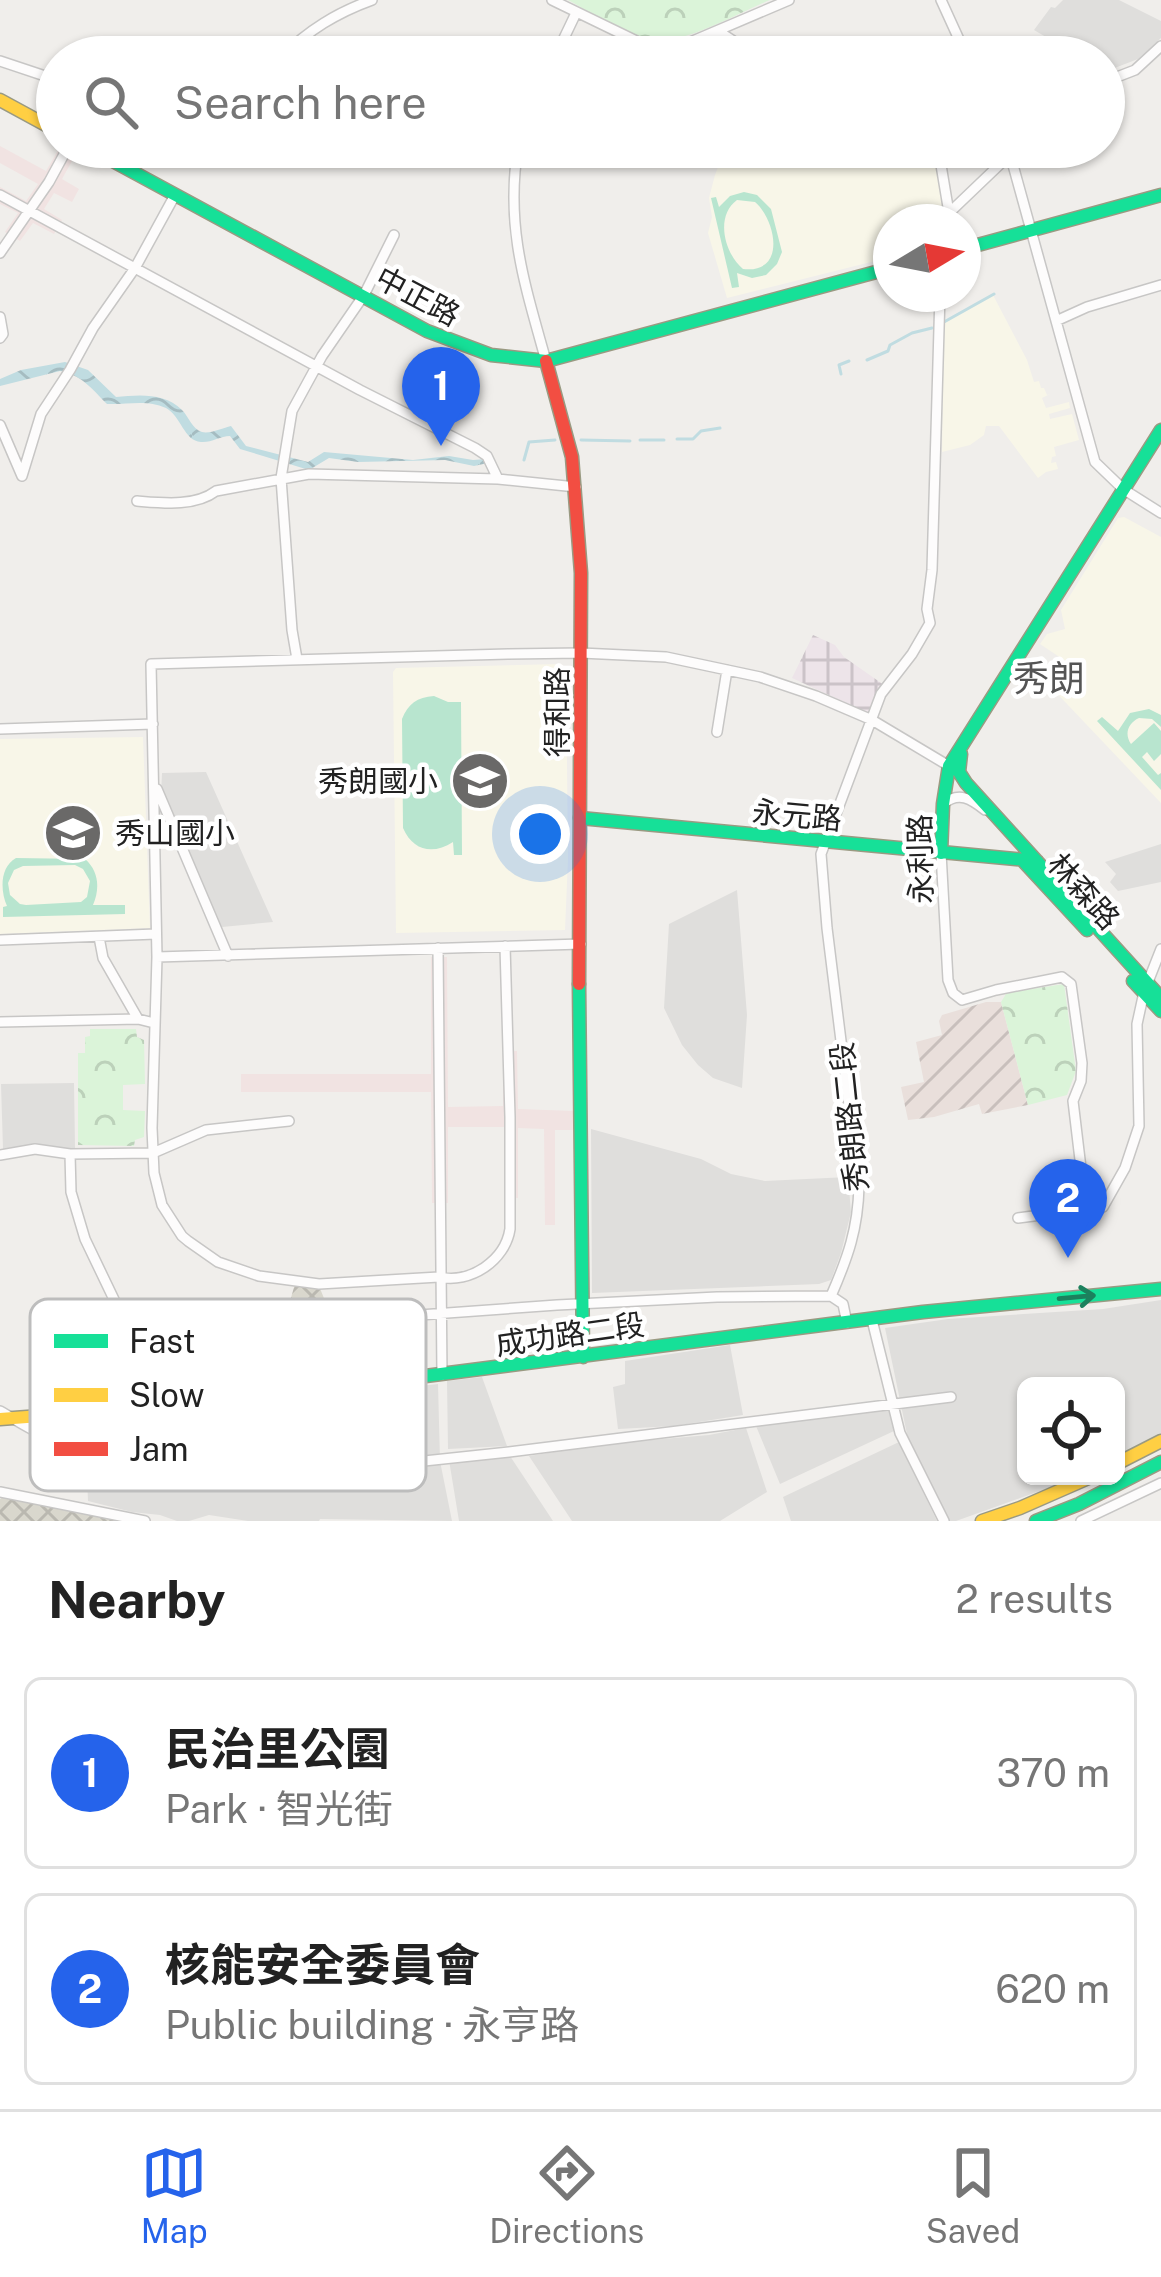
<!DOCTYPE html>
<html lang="en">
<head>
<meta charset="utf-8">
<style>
	body { margin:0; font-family:"Public Sans","Noto Sans TC",sans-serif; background:#f6f6f6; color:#222 }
	.controls { position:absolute; right:36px; bottom:36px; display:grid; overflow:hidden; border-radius:18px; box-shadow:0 3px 9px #0004 }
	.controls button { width:108px; height:108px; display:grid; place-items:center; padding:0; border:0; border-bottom:3px solid #e0e0e0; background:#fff; color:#222; font:60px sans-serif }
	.compass { position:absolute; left:873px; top:204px; width:108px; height:108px; border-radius:50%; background:#fff; box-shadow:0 3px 9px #0004; rotate:80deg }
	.you { position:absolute; left:540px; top:834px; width:42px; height:42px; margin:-30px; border:9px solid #fff; border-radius:50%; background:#1a73e8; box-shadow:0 0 0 18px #1a73e833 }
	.badge { display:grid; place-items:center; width:78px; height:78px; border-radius:50%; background:#2563eb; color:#fff; font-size:39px; font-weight:700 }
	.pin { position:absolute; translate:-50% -99px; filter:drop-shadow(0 3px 6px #0008) }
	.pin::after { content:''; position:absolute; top:63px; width:42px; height:36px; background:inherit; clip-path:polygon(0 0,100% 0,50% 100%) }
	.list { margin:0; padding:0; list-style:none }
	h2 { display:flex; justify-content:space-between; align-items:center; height:156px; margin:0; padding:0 48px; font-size:51px }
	h2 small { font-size:39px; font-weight:400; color:#767676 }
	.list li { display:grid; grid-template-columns:78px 1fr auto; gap:36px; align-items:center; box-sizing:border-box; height:192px; margin:0 24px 24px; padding:0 24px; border:3px solid #e0e0e0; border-radius:18px }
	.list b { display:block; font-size:45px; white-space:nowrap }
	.list p { margin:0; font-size:39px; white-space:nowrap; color:#767676 }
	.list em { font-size:39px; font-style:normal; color:#767676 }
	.icon { flex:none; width:66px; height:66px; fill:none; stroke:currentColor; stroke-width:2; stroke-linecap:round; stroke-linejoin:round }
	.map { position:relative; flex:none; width:1161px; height:1521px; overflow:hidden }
	.search { position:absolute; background:#fff; box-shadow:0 3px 9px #0004; left:36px; right:36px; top:36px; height:132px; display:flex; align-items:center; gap:30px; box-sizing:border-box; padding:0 42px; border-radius:66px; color:#767676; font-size:45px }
	.sheet { height:588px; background:#fff }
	nav { display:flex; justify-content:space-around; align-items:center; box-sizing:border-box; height:168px; border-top:3px solid #e0e0e0; background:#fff; font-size:33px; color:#767676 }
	nav a { display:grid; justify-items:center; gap:6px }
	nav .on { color:#2563eb }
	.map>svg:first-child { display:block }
</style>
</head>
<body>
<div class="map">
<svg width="1161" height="1521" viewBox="0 0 1161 1521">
	<defs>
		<pattern id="industrial-grid" width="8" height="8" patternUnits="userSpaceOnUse" patternTransform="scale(3)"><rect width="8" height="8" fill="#ede4e9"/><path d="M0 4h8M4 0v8" fill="none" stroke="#cbc3c8"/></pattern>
		<pattern id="military-furrows" width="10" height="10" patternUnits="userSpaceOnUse" patternTransform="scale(3)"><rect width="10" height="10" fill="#e9dfdb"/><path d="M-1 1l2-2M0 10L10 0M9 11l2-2" fill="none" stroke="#c8bfbc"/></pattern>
		<pattern id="construction-cross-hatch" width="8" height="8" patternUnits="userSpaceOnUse" patternTransform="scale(3)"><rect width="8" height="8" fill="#d9d7cd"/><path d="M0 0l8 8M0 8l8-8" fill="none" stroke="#bab8b0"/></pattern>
		<pattern id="park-crowns" width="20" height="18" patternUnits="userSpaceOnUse" patternTransform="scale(3)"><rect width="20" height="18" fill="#dbf4d9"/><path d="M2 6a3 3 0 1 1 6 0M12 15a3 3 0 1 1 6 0" fill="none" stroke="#bcd1ba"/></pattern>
		<pattern id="water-waves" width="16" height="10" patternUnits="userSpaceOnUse" patternTransform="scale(3)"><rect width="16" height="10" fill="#c0dce1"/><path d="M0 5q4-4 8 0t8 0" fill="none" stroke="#a5bcc1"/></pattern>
	</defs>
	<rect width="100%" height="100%" fill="#f0eeeb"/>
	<path fill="#dfdedc" d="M1063,0h56l42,21v17l-23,21 -26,10 -8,-2v-10h-24l-46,-27 17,-23 4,1z
		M206,772l67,150 -51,5 -62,-108 2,-46z
		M1161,844v38l-43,9 -8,-9 6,-8 -11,-12z
		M737,890l10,125 -5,73 -29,-10 -15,-13 -16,-20 -18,-37 5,-84z
		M74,1083l1,65 -72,1 -2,-65z
		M591,1129l110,30 30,15 34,7 83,-4 3,35 -10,41 -10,27 -12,4 -227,9z
		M1161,1300v139l-45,24v-77h-90v90h56l-126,45h-13l-35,-82 -23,-111 63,-9 155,-10z
		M730,1345l13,70 -69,11 -56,3 -5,-42 12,-3v-23z
		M482,1377l25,69 -59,3 -1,-68z
		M438,1384l2,77 12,60 -132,-2 -1,2h-71l-39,-6 -20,6h-12l-17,-6 -28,-3 -44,-11 -2,-51 65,-13 120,-35z
		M890,1409l4,22 -114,53 -24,-58z
		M746,1428l21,64 -47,29h-148l-43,-65 76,-12 104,-9z
		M899,1442l38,79h-146l-8,-24z
		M510,1456l43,65h-94l-10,-61z"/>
	<path fill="#f1e3e2" d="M0,146l46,25 14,-24h9l8,5 -15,27 17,10 -7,13 -18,-9 -10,16 18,11 -8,14 -21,-11 -13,18 -15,-9 13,-19 -18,-9v-17l26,14 12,-17 -38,-21z
		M431,957h16l1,150 55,-1v-55h14l1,58 56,2 1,19h-20v95h-10l-1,-96 -26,-1v70h-14v-71h-56v76h-16l-1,-111h-190v-18h190z"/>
	<path fill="url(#industrial-grid)" d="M813,635l22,10 9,12 40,28 -16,28 -76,-35z"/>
	<path fill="#f8f6e8" d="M726,147h207l12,62 -3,13h-51v35l-164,41 -19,-65 4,-16 -3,-19 6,-23z
		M993,295l34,65 7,22 5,-1 2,7h3l3,7 3,-1 -8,4 4,10 23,-6 1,6 -21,6 1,5 22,-5 7,26 -25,7 2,9 -4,1 -1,6 5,-1 2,7 -12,3 -8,6 -39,-52h-13l-2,9 -14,10 -28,7 2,-129z
		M1124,517l37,20v266l-112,-118 15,-25 -24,-16 7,-10 18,-5 -4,-19 57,-92z
		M561,664l5,4 2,191 -3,71 -169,3 -3,-261 3,-4z
		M143,737l7,191 -150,6v-195z"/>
	<path fill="url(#military-furrows)" d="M986,1002h15l27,103 -46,9 -3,-10 -45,13 -26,3 -7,-33 23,-5 -8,-40 26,-7 -3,-14 3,-6z"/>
	<path fill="url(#construction-cross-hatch)" d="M295,1284l24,2 20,49 -38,24 -18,-34z
		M3,1497l118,24h-121v-22z"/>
	<path fill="url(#park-crowns)" d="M568,0h202c-32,13 -93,49 -125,39 -27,-8 -53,-26 -77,-39z
		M1064,984l12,87 -9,24 -39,10 -27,-103 5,-8 6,-2z
		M90,1029h46l1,8 7,3 1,44 -22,1v25l22,1 -1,26 -9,3 -1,6 -56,-1v-92h7v-16l5,-1z"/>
	<path fill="#b8e5cf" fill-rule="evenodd" d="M744,192l13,3 14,14 11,43 -5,12 -11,11 -14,3 -15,-5 2,14 -7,1 -21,-90 5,-1 3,10 11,-11zM737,200l18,2c21,18 32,72 -12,67 -19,-16 -28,-53 -6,-69z
		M434,696l14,6h13l1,153h-8l-1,-13c-20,13 -40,9 -50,-14l-1,-109c6,-15 15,-22 32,-23z
		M1149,709l12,6v12l-9,-8 -13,-1c-11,5 -15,16 -8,26l23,-21 7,8v23l-7,7 -7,-9 -5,5 16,18 3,-2v17l-64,-69 5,-4 16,14 12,-18z
		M16,858l69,1c14,12 15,30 8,46h32v9l-122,3v-10l4,-1c-7,-16 -7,-39 9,-48zM75,865l8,4 7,12 -3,16 -6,5 -55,3 -6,-1 -10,-9 -2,-12 6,-13 9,-4z"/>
	<path fill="url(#water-waves)" d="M65,362l23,8 28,27c22,-2 48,-5 66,13 7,7 10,19 20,22 8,2 21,-4 29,-6l15,20 62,16 16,-10 89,8 36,-4 24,4 13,-1 2,4 -14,3 -29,-6 -87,2 -29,-4 -20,12 -69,-21 -10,-13c-10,0 -19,7 -29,6 -17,-1 -20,-26 -35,-34 -20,-9 -39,-3 -59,-4 -15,-15 -25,-29 -47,-33l-60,15v-7l21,-9z"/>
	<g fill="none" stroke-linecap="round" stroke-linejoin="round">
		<path stroke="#c0dce1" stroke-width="3" d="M944,322l50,-28
			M867,360l21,-9 2,-6 22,-12 20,-5
			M841,374l-2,-9 10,-4
			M677,439h16l8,-8 19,-3
			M581,440l49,1
			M640,440h24
			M524,460l5,-18 26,-2"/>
		<defs>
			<path id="street" d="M552,0l103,50 19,-1 115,-49
				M941,0l26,57
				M718,31l31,20 31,6
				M281,57c28,-27 55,-44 91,-57
				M555,57l21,-44
				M0,61l57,19
				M1104,82l31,-12 26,-24
				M518,147c-13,80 7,138 28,214
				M938,147l11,66
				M1008,147l87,315 28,27 38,24
				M0,195l360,195 115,58 12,8 11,23
				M946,222l3,-9 69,-66
				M0,253l49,-71 19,-35
				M0,317l3,17 -3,4
				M1056,321l31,-14 74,-22
				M0,425l22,51
				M22,476l19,-62 29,-44 23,-42 42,-60 40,-73
				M137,501c25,2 58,6 79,-10l93,-17 189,5 78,8
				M297,659l-5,-29 -11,-152 11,-67 30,-55 42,-61 30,-60
				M0,729l153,-5
				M717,732l10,-62
				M157,789l71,167
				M943,804c16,-13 28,-5 42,6
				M941,853l7,127 5,13 9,7 34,-10 66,-13 9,7 11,79 -1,18 -8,20 13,109
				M99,937l4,21 35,61
				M0,940l156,-6
				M505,946l5,171v112c-5,32 -40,55 -71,48l-120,7 -60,-8 -41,-14 -30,-21 -6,-5 -20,-31 -8,-32 -2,-45 5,-171 -6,-293 357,-10 73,-1 85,4 94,20 56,19 56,24 77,46
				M438,948l4,427
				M157,957l424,-13
				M0,1022l138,-3 16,4
				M70,1154l1,38 14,47 35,73 29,50 7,47
				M0,1155l35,-6 35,5 83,-1 53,-23 83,-9
				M1018,1218l85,-11 22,-39 14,-42 -2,-102 7,-32 17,-43
				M831,1296l12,8 4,19
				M872,1320l28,113 44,88
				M276,1396l-2,-10 104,-68 179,-13 160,-8 114,-1c17,-39 27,-67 28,-110l-32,-258 -6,-74 60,-160 31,-40 18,-31 -3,-14 5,-39 8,-276
				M0,1411c18,10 38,24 58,30 35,10 130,-19 163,-36
				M254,1479l255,-27 442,-55
				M0,1492l145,29
				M1081,1521l80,-38"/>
			<path id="fast" d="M87,147l340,184 64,24 55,6 345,-93
				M963,249l198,-54
				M961,754l-2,18 7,11 195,215
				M580,818l457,43
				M941,853l2,-49 6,-38 212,-336
				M1024,862l63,68
				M1133,981l28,30
				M579,984l4,373
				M371,1383l552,-71 238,-23
				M1036,1521l43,-17 82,-42"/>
			<path id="slow" d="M0,100l57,31
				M0,1419l226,-17 145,-19
				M1116,1464l45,-23
				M982,1521l38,-13 73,-32"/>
			<path id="jam" d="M546,361l26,96 9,116 -2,411"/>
		</defs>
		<use href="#street" stroke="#c7c6c5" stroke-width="12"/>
		<use href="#fast" stroke="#9a9a82" stroke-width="15"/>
		<use href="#slow" stroke="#9a9a82" stroke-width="15"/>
		<use href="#jam" stroke="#9a9a82" stroke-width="15"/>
		<use href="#street" stroke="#fdfcfc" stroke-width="9"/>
		<use href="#fast" stroke="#16e098" stroke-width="12"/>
		<use href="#slow" stroke="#ffcf43" stroke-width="12"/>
		<use href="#jam" stroke="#f24e42" stroke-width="12"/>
	</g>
	<defs><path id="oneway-shaft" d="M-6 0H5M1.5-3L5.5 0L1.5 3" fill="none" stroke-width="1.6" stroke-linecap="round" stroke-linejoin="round" transform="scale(3)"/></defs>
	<use stroke="#1c815d" href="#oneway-shaft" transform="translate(1077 1297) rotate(-5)"/>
	<defs>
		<symbol id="school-disc" viewBox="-11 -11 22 22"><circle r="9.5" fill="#6a6968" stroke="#fff"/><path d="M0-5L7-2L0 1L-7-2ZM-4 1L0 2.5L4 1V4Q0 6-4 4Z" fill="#fff"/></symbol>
	</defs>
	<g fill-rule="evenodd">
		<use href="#school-disc" x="447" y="748" width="66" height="66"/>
		<use href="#school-disc" x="40" y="800" width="66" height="66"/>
	</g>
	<g text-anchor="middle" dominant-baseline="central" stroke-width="9" stroke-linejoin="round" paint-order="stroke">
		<g font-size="30" fill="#222" stroke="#fff">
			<text transform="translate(418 296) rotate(28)">中正路</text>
			<text transform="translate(557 712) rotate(-90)">得和路</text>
			<text transform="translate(797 815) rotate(5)">永元路</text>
			<text transform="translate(920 859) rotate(-91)">永利路</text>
			<text transform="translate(1084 891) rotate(48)">林森路</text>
			<text transform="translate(849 1117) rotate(-96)">秀朗路二段</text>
			<text transform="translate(570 1334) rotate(-8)">成功路二段</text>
		</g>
		<g font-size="30" fill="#222" stroke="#fff" text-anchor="end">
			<text x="438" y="781">秀朗國小</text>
			<text x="115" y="833" text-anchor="start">秀山國小</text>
		</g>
		<g font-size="36" fill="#555" stroke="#fff">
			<text x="1049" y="678">秀朗</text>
		</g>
	</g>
	<rect x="30" y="1299" width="396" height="192" rx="18" fill="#fff" stroke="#bdbdbd" stroke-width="3"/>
	<rect x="54" y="1334" width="54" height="14" fill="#16e098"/>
	<rect x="54" y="1388" width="54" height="14" fill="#ffcf43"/>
	<rect x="54" y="1442" width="54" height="14" fill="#f24e42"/>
	<g font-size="33" fill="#222">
		<text x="129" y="1353">Fast</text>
		<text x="129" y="1407">Slow</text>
		<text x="129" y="1461">Jam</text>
	</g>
</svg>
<div class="controls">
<button><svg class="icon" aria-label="locate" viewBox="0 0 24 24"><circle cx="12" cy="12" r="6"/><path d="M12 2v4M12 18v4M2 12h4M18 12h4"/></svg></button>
</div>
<svg class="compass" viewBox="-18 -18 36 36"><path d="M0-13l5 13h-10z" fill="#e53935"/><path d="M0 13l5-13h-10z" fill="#767676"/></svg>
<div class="you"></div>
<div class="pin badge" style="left:441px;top:446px">1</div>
<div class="pin badge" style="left:1068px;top:1258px">2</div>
<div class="search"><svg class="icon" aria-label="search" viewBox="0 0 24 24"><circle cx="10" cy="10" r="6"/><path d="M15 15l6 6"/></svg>Search here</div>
</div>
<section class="sheet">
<h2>Nearby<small>2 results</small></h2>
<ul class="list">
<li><span class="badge">1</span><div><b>民治里公園</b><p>Park · 智光街</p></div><em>370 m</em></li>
<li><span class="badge">2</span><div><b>核能安全委員會</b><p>Public building · 永亨路</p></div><em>620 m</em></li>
</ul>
</section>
<nav>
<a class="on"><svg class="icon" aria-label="map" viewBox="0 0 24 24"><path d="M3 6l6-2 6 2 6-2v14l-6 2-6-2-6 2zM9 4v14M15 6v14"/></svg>Map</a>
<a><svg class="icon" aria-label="directions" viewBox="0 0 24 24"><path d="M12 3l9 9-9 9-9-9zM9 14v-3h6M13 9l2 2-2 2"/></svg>Directions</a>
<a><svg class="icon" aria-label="saved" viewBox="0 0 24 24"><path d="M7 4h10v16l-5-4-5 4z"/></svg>Saved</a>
</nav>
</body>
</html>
